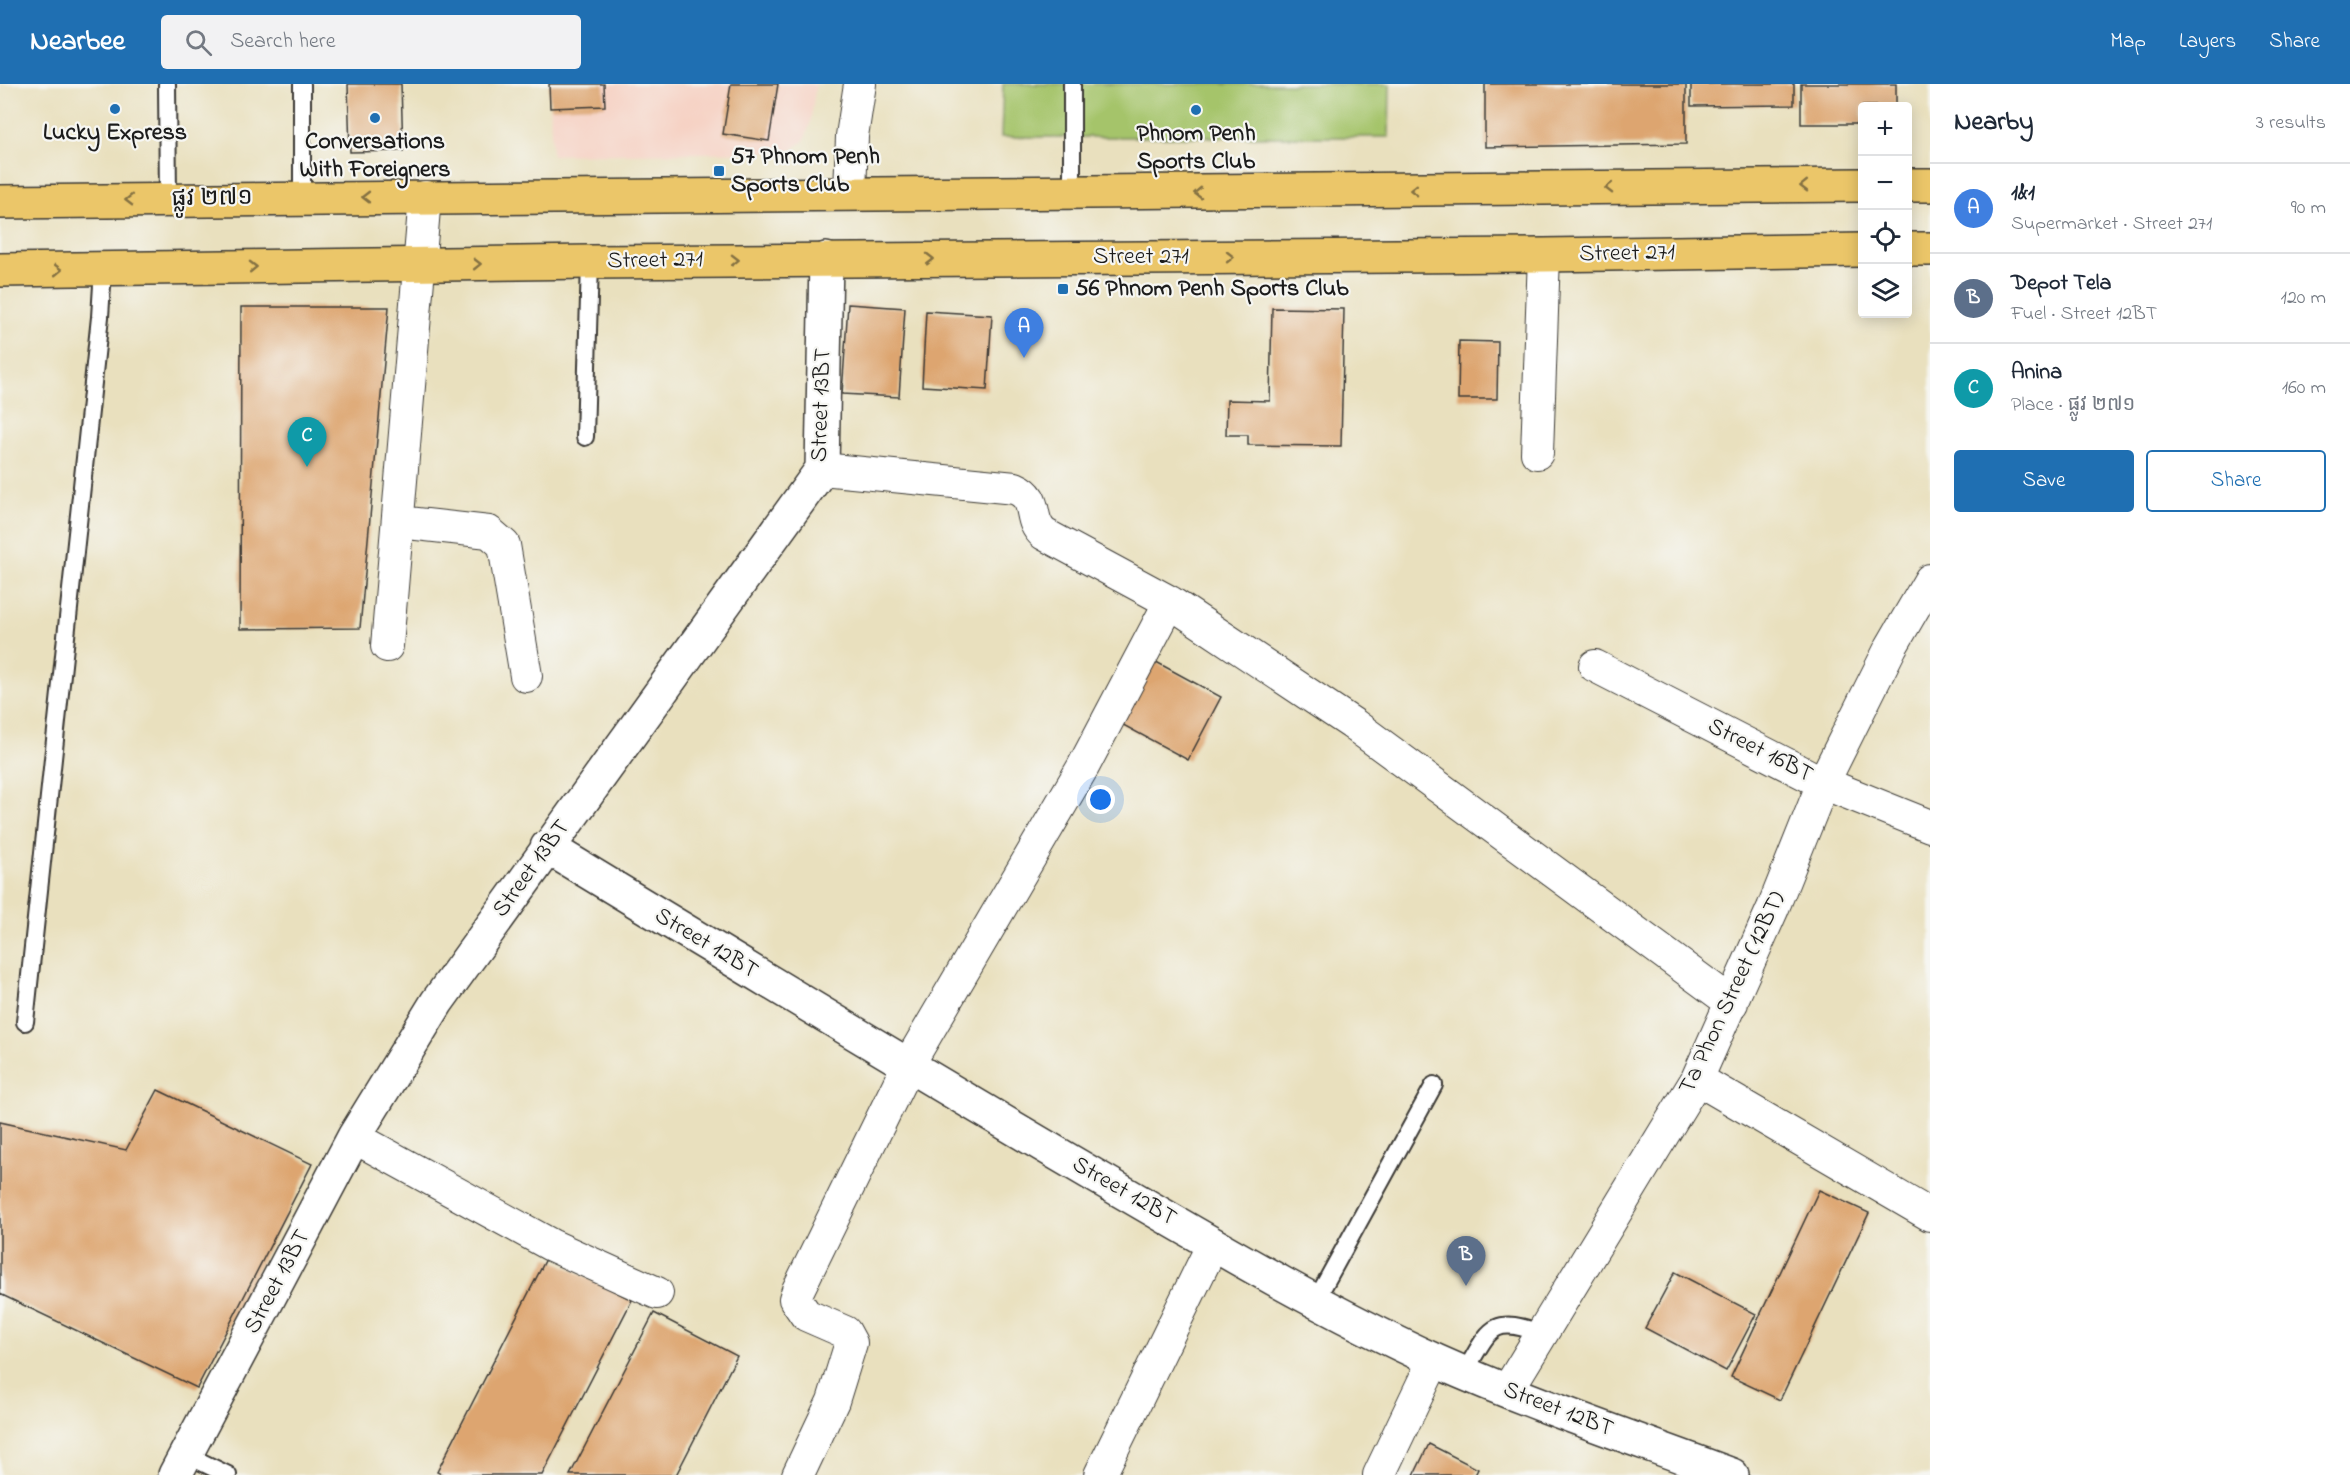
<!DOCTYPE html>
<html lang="en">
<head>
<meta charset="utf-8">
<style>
	body { margin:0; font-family:"Indie Flower","Noto Sans Khmer",sans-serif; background:#f2f2f3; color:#1f2937 }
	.controls { position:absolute; right:18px; top:18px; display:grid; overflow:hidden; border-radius:6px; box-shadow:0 3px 15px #0003 }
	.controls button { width:54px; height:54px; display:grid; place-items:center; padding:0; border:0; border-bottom:2px solid #e0e1e3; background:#fff; color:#1f2937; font:30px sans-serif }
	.you { position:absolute; left:1101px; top:716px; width:21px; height:21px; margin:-15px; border:4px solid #fff; border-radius:50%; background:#1a73e8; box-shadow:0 0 0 9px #1a73e833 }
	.badge { display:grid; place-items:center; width:39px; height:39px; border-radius:50%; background:#1f6fb2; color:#fff; font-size:20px; font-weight:700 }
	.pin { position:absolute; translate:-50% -50px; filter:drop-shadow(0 2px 3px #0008) }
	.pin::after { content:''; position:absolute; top:32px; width:21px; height:18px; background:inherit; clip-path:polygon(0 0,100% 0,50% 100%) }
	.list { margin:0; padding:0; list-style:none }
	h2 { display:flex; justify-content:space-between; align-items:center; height:78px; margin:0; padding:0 24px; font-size:26px }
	h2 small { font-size:20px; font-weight:400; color:#747a83 }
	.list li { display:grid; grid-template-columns:39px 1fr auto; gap:18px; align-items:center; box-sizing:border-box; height:90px; padding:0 24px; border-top:2px solid #e0e1e3 }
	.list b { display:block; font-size:22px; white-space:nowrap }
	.list p { margin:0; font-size:20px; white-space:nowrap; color:#747a83 }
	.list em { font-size:20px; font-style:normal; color:#747a83 }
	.actions { display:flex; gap:12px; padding:18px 24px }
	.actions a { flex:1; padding:14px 0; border:2px solid #1f6fb2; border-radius:6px; text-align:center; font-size:21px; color:#1f6fb2 }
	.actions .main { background:#1f6fb2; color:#fff }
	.icon { flex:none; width:33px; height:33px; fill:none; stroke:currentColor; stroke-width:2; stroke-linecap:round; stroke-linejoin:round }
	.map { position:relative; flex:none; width:1930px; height:1391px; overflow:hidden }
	header { display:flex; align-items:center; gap:36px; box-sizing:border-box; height:84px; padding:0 30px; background:#1f6fb2; color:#fff }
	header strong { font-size:28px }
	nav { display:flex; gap:33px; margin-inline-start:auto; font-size:21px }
	.search { width:420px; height:54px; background:#f2f2f3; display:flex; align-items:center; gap:15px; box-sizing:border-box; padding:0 21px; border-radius:6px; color:#747a83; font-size:22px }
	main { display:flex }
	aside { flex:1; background:#fff }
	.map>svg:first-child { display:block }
</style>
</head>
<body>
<header>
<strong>Nearbee</strong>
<div class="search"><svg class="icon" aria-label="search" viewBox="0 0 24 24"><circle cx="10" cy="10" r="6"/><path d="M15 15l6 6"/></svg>Search here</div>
<nav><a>Map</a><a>Layers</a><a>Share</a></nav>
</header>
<main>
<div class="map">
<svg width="1930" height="1391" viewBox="0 0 1930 1391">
	<rect width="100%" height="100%" fill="#f6f6f2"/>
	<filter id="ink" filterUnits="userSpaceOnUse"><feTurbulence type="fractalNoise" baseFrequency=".0167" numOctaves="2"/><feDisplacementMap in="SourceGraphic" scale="12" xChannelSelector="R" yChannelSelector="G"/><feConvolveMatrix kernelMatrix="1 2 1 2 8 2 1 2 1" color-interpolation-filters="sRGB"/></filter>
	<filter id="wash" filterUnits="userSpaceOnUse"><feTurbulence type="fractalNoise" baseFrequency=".008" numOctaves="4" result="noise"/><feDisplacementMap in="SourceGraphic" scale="24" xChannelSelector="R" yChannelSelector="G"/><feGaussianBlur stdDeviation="1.35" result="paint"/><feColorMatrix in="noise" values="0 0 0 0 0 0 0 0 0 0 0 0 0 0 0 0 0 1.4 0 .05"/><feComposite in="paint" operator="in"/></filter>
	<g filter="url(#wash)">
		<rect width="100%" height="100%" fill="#e9e0be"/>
		<path fill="#f6d2c4" d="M549,0h267l-6,40 -6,17 -16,11 -236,3z"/>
		<path fill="#a5c46b" stroke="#607044" stroke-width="1.5" d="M1003,0h387l-1,53h-388z"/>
		<g id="blocks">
			<path fill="#dda56f" d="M348,0h53l2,67 -53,1z
				M549,0h55l1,22 -55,2z
				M731,0h47l-9,57 -46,-7z
				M1485,0h201v60l-201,3z
				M1691,0h103v21l-103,1z
				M1801,0h95v22h-34v18h-61z
				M848,220l57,4 -6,89 -57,-3z
				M241,223h148l-29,321 -120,1z
				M1272,224l72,1 -3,137 -93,-1v-10h-22l1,-35 43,1z
				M926,227l66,4 -5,75 -65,-4z
				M1459,257l39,1 -1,57h-39z
				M1147,573l74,40 -33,63 -74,-40z
				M158,1006l154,74 -115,224 -197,-94v-172l126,28z
				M1819,1106l50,23 -89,187 -49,-23z
				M547,1173l85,43 -90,175h-99l-6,-3z
				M1675,1188l81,42 -30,57 -81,-43z
				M654,1229l83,43 -61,119h-106z
				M1429,1360l49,25 -3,6h-61z"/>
		</g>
	</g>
	<g filter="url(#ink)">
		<use href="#blocks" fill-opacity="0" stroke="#3b3934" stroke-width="1.5"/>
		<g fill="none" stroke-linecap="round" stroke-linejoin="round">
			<defs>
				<path id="service" d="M167,0l1,115
					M302,0v113
					M1072,110v-110
					M585,353l5,-175
					M25,938l75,-705 3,-48
					M1316,1216l118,-215
					M1464,1289c25,-41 26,-60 77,-39
					M187,1371l41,20"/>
				<path id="minor" d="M850,110l2,-58 8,-52
					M1537,369l7,-198
					M822,385l193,19c26,11 11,31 29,46l126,68 183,122 379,279
					M399,438l90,10 15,13 22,131
					M387,562l38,-449
					M1595,582l228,117 107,43
					M1697,995l233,136
					M354,1053l197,108 106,48
					M1507,1307l190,-312 76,-171 50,-125 68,-136 39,-67
					M798,1391l35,-74 18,-58 -6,-11 -39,-17 -11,-16 3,-9 109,-223 176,-300 87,-165
					M1100,1391l113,-231
					M1379,1391l55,-115"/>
				<path id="tertiary" d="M547,763c181,110 362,220 545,327 112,65 225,133 344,187 96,43 197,77 296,114
					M175,1391l179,-338 83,-135 385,-533 4,-210"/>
				<path id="primary" d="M1908,101h22
					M0,118l1862,-17
					M1908,165h22
					M0,186l590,-8 954,-7 318,-5"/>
			</defs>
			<use href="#service" stroke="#3b3934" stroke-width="20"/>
			<use href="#minor" stroke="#3b3934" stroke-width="34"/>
			<use href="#tertiary" stroke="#3b3934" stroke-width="36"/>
			<use href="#primary" stroke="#3b3934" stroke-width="36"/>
			<use href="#service" stroke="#fff" stroke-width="16"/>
			<use href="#minor" stroke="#fff" stroke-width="32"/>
			<use href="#tertiary" stroke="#fff" stroke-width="33"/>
			<use href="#primary" stroke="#ebc669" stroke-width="33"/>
		</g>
		<defs><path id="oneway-chevron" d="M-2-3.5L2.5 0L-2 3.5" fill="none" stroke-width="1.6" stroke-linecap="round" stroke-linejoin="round" transform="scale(1.5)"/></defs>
		<g stroke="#847142">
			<use href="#oneway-chevron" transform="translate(1804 102) rotate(179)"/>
			<use href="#oneway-chevron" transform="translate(1609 104) rotate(179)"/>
			<use href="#oneway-chevron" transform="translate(1414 106) rotate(179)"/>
			<use href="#oneway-chevron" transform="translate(1198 109) rotate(179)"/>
			<use href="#oneway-chevron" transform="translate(366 113) rotate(180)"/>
			<use href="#oneway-chevron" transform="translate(129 116) rotate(179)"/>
			<use href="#oneway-chevron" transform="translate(1230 173)"/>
			<use href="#oneway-chevron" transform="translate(930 175)"/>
			<use href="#oneway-chevron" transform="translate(735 176) rotate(-1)"/>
			<use href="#oneway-chevron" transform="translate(477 180) rotate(-1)"/>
			<use href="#oneway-chevron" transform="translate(253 183) rotate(-1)"/>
			<use href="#oneway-chevron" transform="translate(58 186) rotate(-1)"/>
		</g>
	</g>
	<g fill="#1f6fb2" stroke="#f6f6f2" stroke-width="2">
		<circle cx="115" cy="25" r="6"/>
		<circle cx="1196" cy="26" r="6"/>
		<circle cx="375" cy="34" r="6"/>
		<rect x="713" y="81" width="12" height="12" rx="3"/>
		<rect x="1057" y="199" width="12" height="12" rx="3"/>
	</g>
	<g text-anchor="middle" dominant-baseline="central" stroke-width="4.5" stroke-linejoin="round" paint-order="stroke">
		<g font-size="24" font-weight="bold" fill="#1c1c1c" stroke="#f6f6f2">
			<text x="115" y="49">Lucky Express</text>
			<text x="1196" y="50">Phnom Penh<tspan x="1196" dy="28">Sports Club</tspan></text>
			<text x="375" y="58">Conversations<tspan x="375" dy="28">With Foreigners</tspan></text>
			<text x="731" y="73" text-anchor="start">57 Phnom Penh<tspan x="731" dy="28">Sports Club</tspan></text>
			<text x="1075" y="205" text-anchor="start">56 Phnom Penh Sports Club</text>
		</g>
		<g font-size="24" fill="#1c1c1c" stroke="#f6f6f2">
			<text transform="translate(212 115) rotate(-1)">ផ្លូវ ២៧១</text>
			<text transform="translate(1627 170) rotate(-1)">Street 271</text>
			<text x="1141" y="173">Street 271</text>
			<text transform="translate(655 177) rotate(-1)">Street 271</text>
			<text transform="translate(822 321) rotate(-88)">Street 13BT</text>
			<text transform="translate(1760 667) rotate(27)">Street 16BT</text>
			<text transform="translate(532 785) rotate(-54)">Street 13BT</text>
			<text transform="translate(706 860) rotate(31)">Street 12BT</text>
			<text transform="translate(1733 909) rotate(-65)">Ta Phon Street (12BT)</text>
			<text transform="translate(1124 1108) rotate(30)">Street 12BT</text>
			<text transform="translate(278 1198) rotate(-62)">Street 13BT</text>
			<text transform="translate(1558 1326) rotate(21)">Street 12BT</text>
		</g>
	</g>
</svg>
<div class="controls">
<button>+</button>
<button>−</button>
<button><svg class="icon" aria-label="locate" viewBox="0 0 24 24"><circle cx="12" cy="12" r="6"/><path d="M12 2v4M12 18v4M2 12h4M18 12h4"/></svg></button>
<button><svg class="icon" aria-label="layers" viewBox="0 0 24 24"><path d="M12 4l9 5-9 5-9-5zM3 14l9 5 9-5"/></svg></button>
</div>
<div class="you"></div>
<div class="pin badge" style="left:1024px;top:274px;background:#3f7fe0">A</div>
<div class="pin badge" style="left:1466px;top:1202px;background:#5c6f8a">B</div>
<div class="pin badge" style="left:307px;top:383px;background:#0f9aa8">C</div>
</div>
<aside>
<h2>Nearby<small>3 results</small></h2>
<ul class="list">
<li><span class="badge" style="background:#3f7fe0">A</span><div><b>1&amp;1</b><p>Supermarket · Street 271</p></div><em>90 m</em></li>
<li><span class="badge" style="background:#5c6f8a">B</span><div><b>Depot Tela</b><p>Fuel · Street 12BT</p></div><em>120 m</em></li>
<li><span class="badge" style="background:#0f9aa8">C</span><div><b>Anina</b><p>Place · ផ្លូវ ២៧១</p></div><em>160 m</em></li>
</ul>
<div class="actions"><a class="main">Save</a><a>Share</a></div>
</aside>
</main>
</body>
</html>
